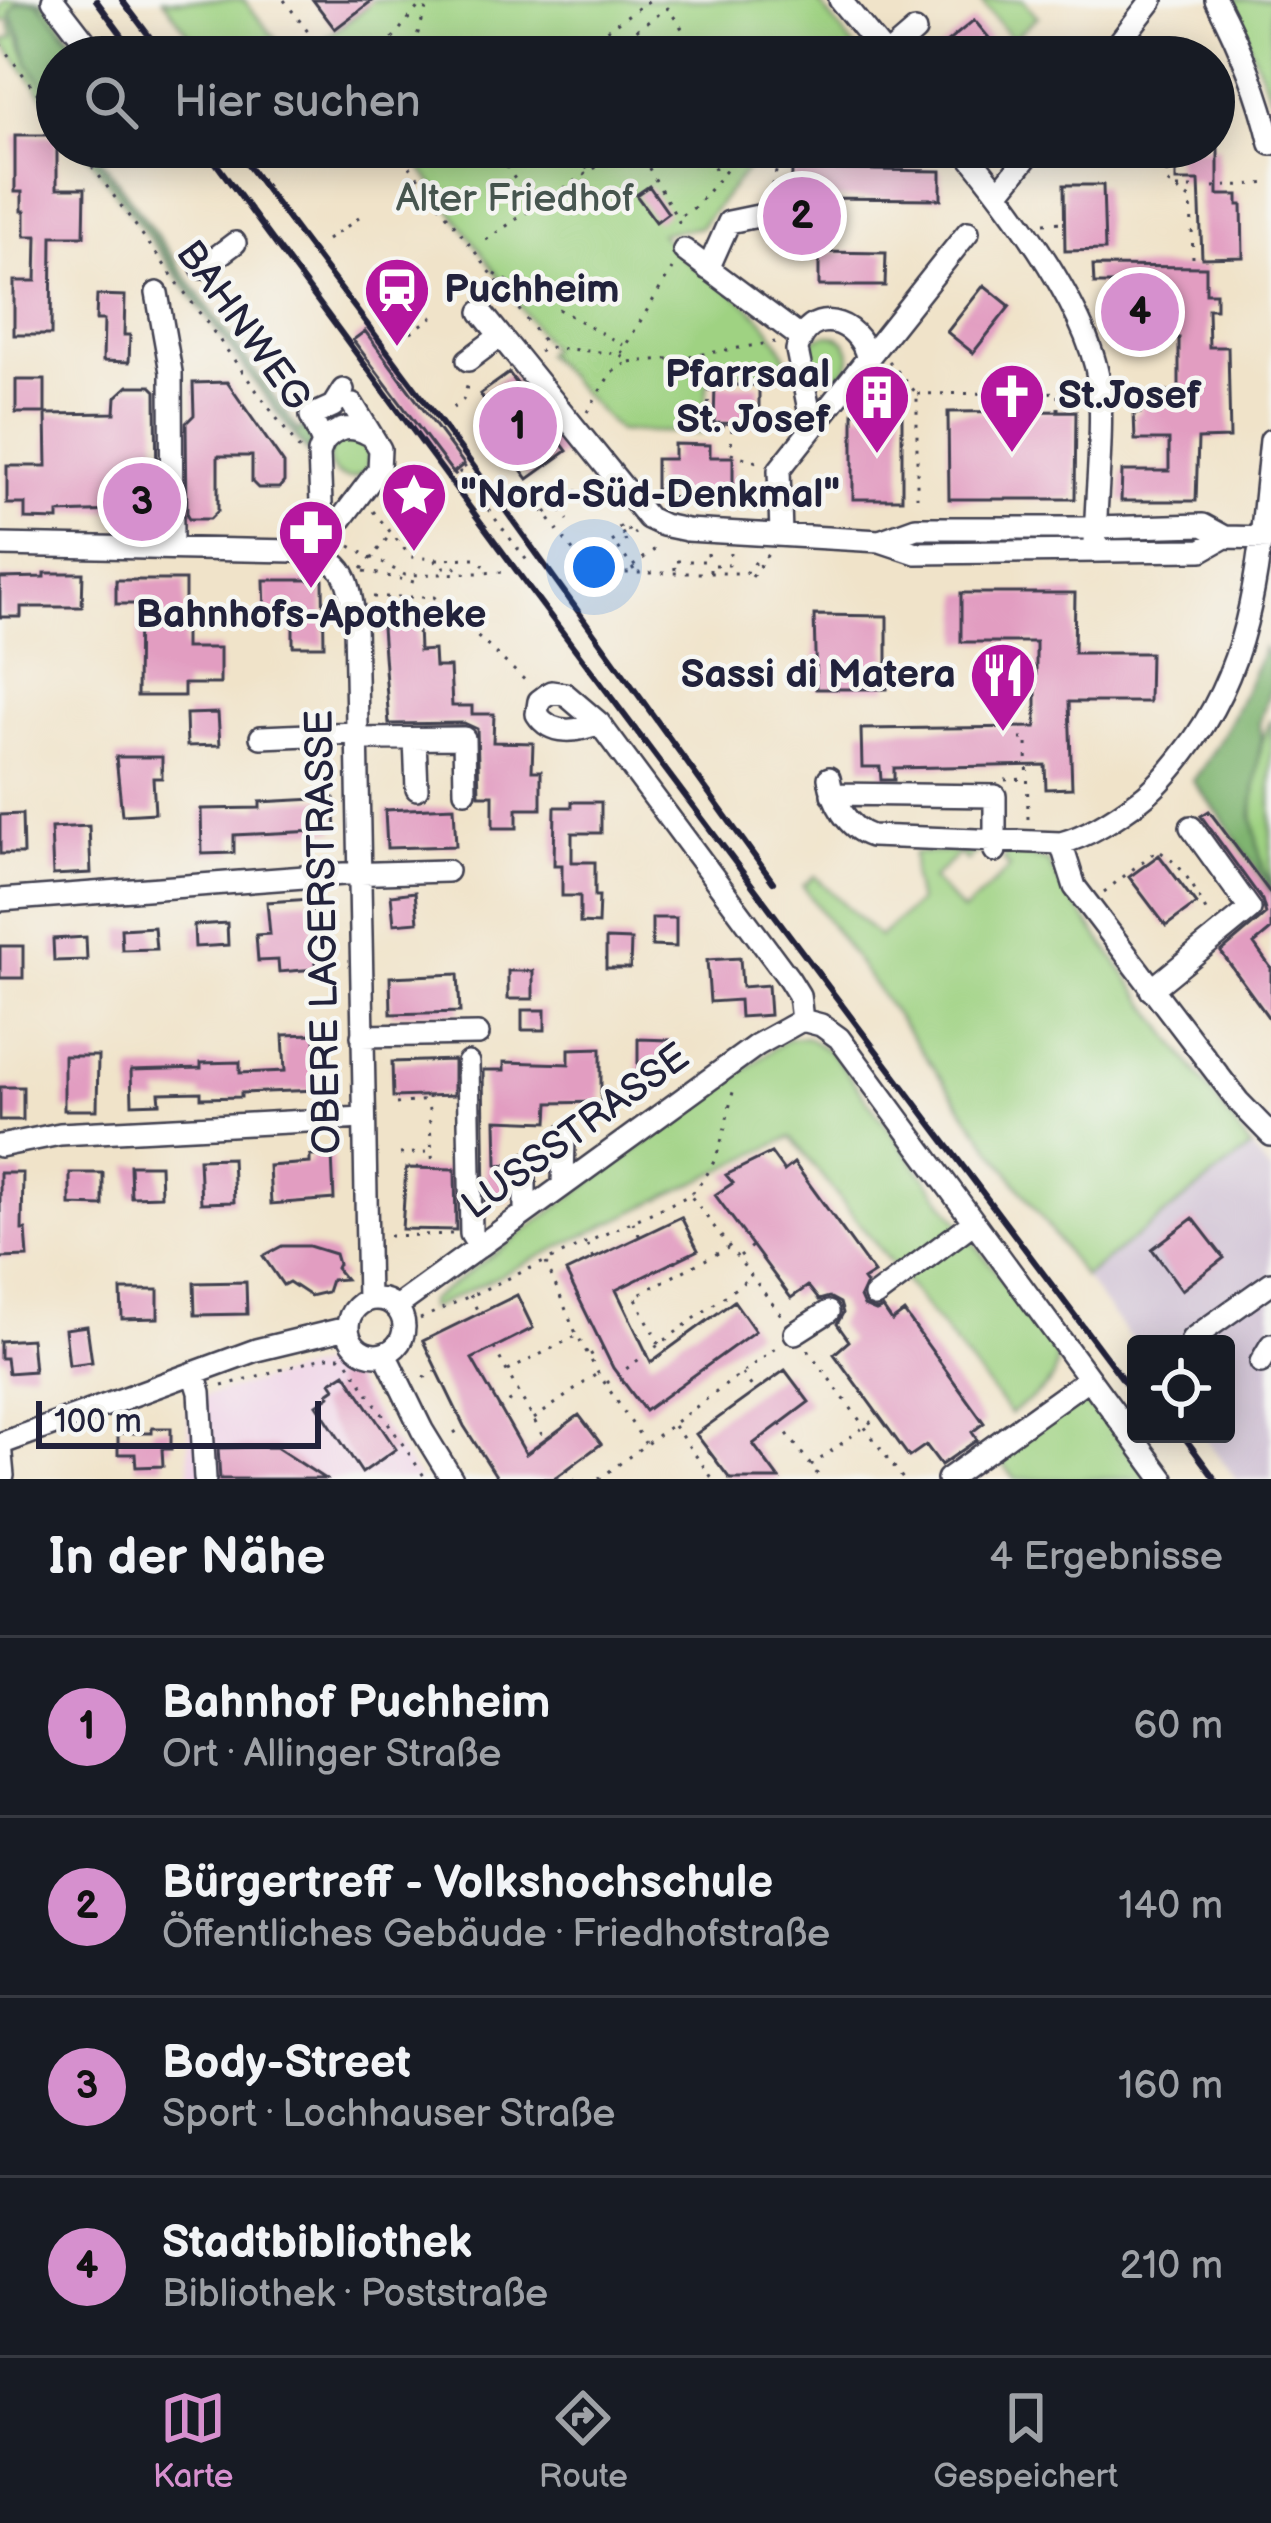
<!DOCTYPE html>
<html lang="de">
<head>
<meta charset="utf-8">
<style>
	body { margin:0; font-family:"Balsamiq Sans",sans-serif; background:#20242c; color:#f1f3f6 }
	.controls { position:absolute; right:36px; bottom:36px; display:grid; overflow:hidden; border-radius:12px; box-shadow:0 6px 30px #0003 }
	.controls button { width:108px; height:108px; display:grid; place-items:center; padding:0; border:0; border-bottom:3px solid #363941; background:#171b24; color:#f1f3f6; font:60px sans-serif }
	.scale { position:absolute; left:36px; bottom:30px; width:285px; box-sizing:border-box; padding-left:12px; border:6px solid #22223b; border-top:0; font-size:33px; line-height:42px; white-space:nowrap; color:#22223b; -webkit-text-stroke:9px #f6f6f2; paint-order:stroke }
	.you { position:absolute; left:594px; top:567px; width:42px; height:42px; margin:-30px; border:9px solid #fff; border-radius:50%; background:#1a73e8; box-shadow:0 0 0 18px #1a73e833 }
	.badge { display:grid; place-items:center; width:78px; height:78px; border-radius:50%; background:#d690ce; color:#111; font-size:39px; font-weight:700 }
	.pin { position:absolute; translate:-50% -50%; border:6px solid #fff; box-shadow:0 3px 12px #0006 }
	.list { margin:0; padding:0; list-style:none }
	h2 { display:flex; justify-content:space-between; align-items:center; height:156px; margin:0; padding:0 48px; font-size:51px }
	h2 small { font-size:39px; font-weight:400; color:#9ea1a6 }
	.list li { display:grid; grid-template-columns:78px 1fr auto; gap:36px; align-items:center; box-sizing:border-box; height:180px; padding:0 48px; border-top:3px solid #363941 }
	.list b { display:block; font-size:45px; white-space:nowrap }
	.list p { margin:0; font-size:39px; white-space:nowrap; color:#9ea1a6 }
	.list em { font-size:39px; font-style:normal; color:#9ea1a6 }
	.icon { flex:none; width:66px; height:66px; fill:none; stroke:currentColor; stroke-width:2; stroke-linecap:round; stroke-linejoin:round }
	.map { position:relative; flex:none; width:1271px; height:1479px; overflow:hidden }
	.search { position:absolute; background:#171b24; box-shadow:0 6px 30px #0003; left:36px; right:36px; top:36px; height:132px; display:flex; align-items:center; gap:30px; box-sizing:border-box; padding:0 42px; border-radius:66px; color:#9ea1a6; font-size:45px }
	.sheet { height:876px; background:#171b24 }
	nav { display:flex; justify-content:space-around; align-items:center; box-sizing:border-box; height:168px; border-top:3px solid #363941; background:#171b24; font-size:33px; color:#9ea1a6 }
	nav a { display:grid; justify-items:center; gap:6px }
	nav .on { color:#d690ce }
	.map>svg:first-child { display:block }
</style>
</head>
<body>
<div class="map">
<svg width="1271" height="1479" viewBox="0 0 1271 1479">
	<rect width="100%" height="100%" fill="#f6f6f2"/>
	<filter id="ink" filterUnits="userSpaceOnUse"><feTurbulence type="fractalNoise" baseFrequency=".00833" numOctaves="2"/><feDisplacementMap in="SourceGraphic" scale="24" xChannelSelector="R" yChannelSelector="G"/><feConvolveMatrix kernelMatrix="1 2 1 2 8 2 1 2 1" color-interpolation-filters="sRGB"/></filter>
	<filter id="wash" filterUnits="userSpaceOnUse"><feTurbulence type="fractalNoise" baseFrequency=".004" numOctaves="4" result="noise"/><feDisplacementMap in="SourceGraphic" scale="48" xChannelSelector="R" yChannelSelector="G"/><feGaussianBlur stdDeviation="2.7" result="paint"/><feColorMatrix in="noise" values="0 0 0 0 0 0 0 0 0 0 0 0 0 0 0 0 0 1.4 0 .05"/><feComposite in="paint" operator="in"/></filter>
	<g filter="url(#wash)">
		<rect width="100%" height="100%" fill="#f0e3c9"/>
		<path fill="#efd0e6" d="M339,1360l80,119h-229l-3,-78z"/>
		<path fill="#cdbed2" d="M1251,1148l20,25v306h-35l-34,-45h24v-90l-90,2 -52,-69z"/>
		<path fill="#9fd282" stroke="#607a5e" stroke-width="3" d="M6,0h34l10,6 35,51 -47,-55 -28,11c8,18 12,41 23,57 9,14 24,26 24,44l-55,-73 11,-4 -4,-17 -9,2v-16z
			M163,0h81l46,57h-83z
			M365,0h452l45,57h-521l-14,-20 40,-30z
			M980,0h43l15,17 -26,22z
			M1231,0h40v98z
			M82,147h6l221,307 -21,-26z
			M406,147h359l-65,80 -40,6c25,35 67,50 97,81 16,16 27,36 35,58h-83l-7,61 -84,-2 -73,-77 5,-5z
			M808 356a21 21 0 1 1 42 0a21 21 0 1 1-42 0Z
			M329 458a20 20 0 1 1 40 0a20 20 0 1 1-40 0Z
			M1271,719v165c-24,-45 -24,-121 0,-165z
			M977,852l-10,9 -8,-7 -27,25 31,33 47,-44 -7,-8 4,-7 20,2 21,7 12,22 191,264 -167,129 -281,-391 12,-10 64,61 39,-35 -5,-25 1,-24z
			M806,1037l26,16 224,299c4,35 -21,43 -46,62l-219,-277 -362,172 -1,-7 359,-263z
			M1082,1404l19,9 50,66h-136l-15,-20 65,-51z"/>
		<path fill="#7fb470" stroke="#506b56" stroke-width="3" d="M24,1l14,1 47,55h-28v46l-29,-40 -7,-27 -11,-23 6,-9z
			M88,147h5l206,285 6,-7 8,15 -4,14z
			M1264,648l7,14v25l-12,37 2,13 -9,78 10,51 9,18v7l-52,-77 -26,-33c32,-43 50,-85 71,-133z"/>
		<g id="blocks">
			<path fill="#e29dc1" d="M313,0h60l-38,29z
				M974,20l31,37h-76z
				M1190,37l1,20h-40l-1,-18z
				M15,135h42v53h28l-1,48h-32l-1,99h-37v-54h22l1,-45h-12v-25h-3v-19h-7z
				M1176,147h42v48h20v10h4l1,52 -41,1 -3,-77h-23z
				M792,169l149,2v28l-128,-1v34h-22z
				M1064,185h39l2,65 -40,1z
				M649,186l19,27 -12,9 -20,-27z
				M819,252l67,1 -1,33h-66z
				M1093,266l113,1v26h10v16h-8l1,38h19l2,91 -32,1 -2,62h-75l1,-30h47v-31h-34l-1,-27h6l1,-21 38,-1v-53l-50,-1 1,-11h-18l1,-42h-19z
				M984,285l26,21 -37,47 -26,-21z
				M97,295l28,1 -1,39h6l-1,27 -26,-1 1,-41h-8z
				M365,331l99,133 -11,9 -100,-133z
				M509,373l58,78 -39,28 -46,-62 10,-7 -12,-16z
				M16,380h29v33h-29z
				M227,382l57,82v18l-5,6h-21l-6,-6v-26h-34v55l-8,8h-21l-2,-3 -1,-93 8,-8 -1,-32z
				M715,385h44v39l-45,-1z
				M128,386h23l5,5 1,111h-5l-4,8 -90,3v7l-33,-1v-15h-18v-38h40l-1,-52 69,-1 1,-16z
				M902,411v88h-49v-86z
				M1076,411l-1,88h-126l-1,-87z
				M674,444l36,1v12h23v40h-77v-38h18z
				M45,573h38l-1,34h-61v10h-21v-39l45,-1z
				M116,580h69v68h35v36h-36v12h-47l1,-92h-22z
				M264,580h59l1,66h-31v-32l-28,-1z
				M961,593h114l-1,60h76l-1,49h-80l3,86 -26,1 -1,-24 -151,3v12h-13l-1,-13h-18l-1,-38 175,-2v-85h-75z
				M814,615l73,1v73h-71z
				M418,626l1,25 15,-1 1,17h15l2,39h20v8h22l-1,28 40,1 -1,28h9v38h-24v19h-24v-33h-14l-2,-66 -13,-6 -75,1 -7,-97z
				M218,713l2,32 -33,1 -1,-32z
				M116,757h46v21h-9l2,35 -33,2z
				M334,798l2,32 -102,5v18l-32,1 -1,-45 59,-1v-6z
				M572,802h29v31h-29v29h23v34h4l-1,28 -18,-1v-27h-18v-31h-8l1,-58h17z
				M454,807l2,39 -69,2 -2,-38z
				M1209,811l62,83v36l-17,14 17,24v53l-50,-69 45,-38 -4,-14 -61,-84z
				M22,814l1,40h-23v-39z
				M89,826l2,47 -38,2 -2,-47z
				M1159,855l37,49 -30,22 -37,-49z
				M415,892l3,30 -24,2 -3,-29z
				M311,899l5,70 -37,3 -1,-12 -20,1 -2,-26 14,-1 -3,-32z
				M652,918h24v29l-24,-1z
				M227,923l1,22 -33,2 -1,-22z
				M154,927l2,22 -34,1 -1,-21z
				M86,937l1,23 -33,1 -1,-22z
				M606,939l25,1 -1,28h-24z
				M0,946h23v32h-23z
				M740,958l2,29 26,-2 2,30 -30,2 -1,-17 -29,2 -3,-42z
				M508,971h25v28h-25z
				M458,974l2,38 -69,2 -1,-37z
				M522,1010h23v20h-23z
				M315,1034l2,56 -76,3v4l-40,1v-6l-42,1 1,10 -28,1 -1,-34 70,-2v-5l39,-1v11l45,-2 -2,-36z
				M638,1039l32,1v32h-32z
				M601,1048v54l-52,1 -1,19 -52,-2 1,45h13v36h-25l-2,-131h21v-8l65,2v-15z
				M64,1056h34l-1,54h-33z
				M454,1060v35l-61,2 -1,-35z
				M0,1087h23v33h-23z
				M771,1153l13,18 10,-8 80,110 -11,7 3,4 -6,13 4,9 12,5 7,-3 9,13 12,-9 80,111 -12,9 5,8 -36,25 -15,-20 -17,12 -75,-103 15,-13 -12,-17 6,-11 -3,-10 -11,-6 -10,3 -11,-14 -17,12 -76,-103 18,-12 -7,-8z
				M332,1155l2,44 -63,5 -2,-38 41,-3v-7z
				M232,1158l2,44 -33,1 -2,-44z
				M130,1165h30l1,31 -30,1z
				M406,1168l49,1 1,61 -54,-1z
				M0,1173h23l-1,57h4l2,27 -28,1z
				M70,1173h33v33l-33,-1z
				M681,1217l17,33 -82,40 35,72 83,-61 21,30 -110,80 -32,-43 -47,-96z
				M1193,1218l31,40 -42,32 -30,-41z
				M282,1246h27l26,8 3,10 -2,4 9,11 -14,1 -4,12 -17,4 -21,-14 -6,3 -20,-29z
				M246,1282l1,32 -52,1 -1,-32z
				M121,1290h37v28l-36,1z
				M517,1295l16,33 -61,31 54,95 53,-39 22,29 -47,35h-56l-34,-53 -41,-85z
				M87,1326l5,36 -23,3 -4,-36z
				M31,1339l3,32 -26,2 -2,-15h-6v-17z
				M785,1370l24,32 -56,42 26,35h-49l-34,-45z
				M345,1373l51,76 -34,24 -45,-68 13,-9 -2,-3 7,-5 -4,-6z
				M152,1428h19v21h-9l1,17 -27,1 -1,-13h-17v-21h34z
				M276,1447l49,32h-105l-2,-31z"/>
		</g>
	</g>
	<g filter="url(#ink)">
		<use href="#blocks" fill-opacity="0" stroke="#413f50" stroke-width="3"/>
		<g fill="none" stroke-linecap="round" stroke-linejoin="round">
			<defs>
				<path id="minor" d="M53,0l44,57
					M840,0l47,57
					M1216,0c24,46 43,93 55,144
					M886,56l29,-25
					M1108,57l44,-57
					M962,147c48,58 135,172 138,247 3,52 -5,105 -5,157
					M1000,191l35,-44
					M684,250l116,87
					M202,268l33,-25
					M708,269l21,-47 34,-7
					M157,293l14,79 1,176
					M481,312l167,206 15,7 24,5 193,11 36,12 286,-3 23,-13
					M468,360l32,-24
					M812,425l-15,-75c11,-46 62,-31 70,7
					M323,443c12,-15 27,-19 45,-9
					M781,535l-2,-65 189,-238
					M880,541l36,-13h179l108,-3 22,12 46,1
					M0,545l295,6c52,6 53,25 60,71l13,678
					M326,548l10,-22 43,-57 1,-20 -27,-44
					M323,554l-4,-101 4,-10 -12,-27 22,-10 10,-16
					M599,723c-22,9 -48,13 -62,-9l2,-13 12,-9 14,2 34,29 190,256 10,16 3,25
					M261,737l95,-4
					M356,739l108,-1 1,53
					M415,739l2,50
					M829,778c4,24 18,50 42,58l190,7c28,-7 56,-26 80,-44 17,-13 30,-29 43,-46 73,-93 75,-200 87,-313
					M832,794l163,2v55
					M1061,843l14,44 163,214 33,34
					M0,900l344,-26 103,-3
					M1151,990l99,-81 -59,-82
					M802,1020l19,5 18,13 324,441
					M362,1036l116,-2
					M468,1063l3,171 8,13
					M0,1146l60,-12 303,-16
					M563,1184l1,-48
					M525,1213v-48
					M875,1296l99,-74
					M348 1327a28 28 0 1 1 56 0a28 28 0 1 1-56 0Z
					M396,1307l361,-262 45,-25
					M795,1333l33,-21
					M1192,1339l79,-56
					M385,1354l37,76 30,49
					M1261,1362l10,-17
					M194,1373l6,19 5,87
					M3,1476l-3,-32 256,-94 91,-22
					M948,1479l141,-101"/>
			</defs>
			<use href="#minor" stroke="#413f50" stroke-width="26"/>
			<path stroke="#413f50" stroke-width="3" stroke-dasharray="3 9" stroke-linecap="butt" d="M284,0l43,57
				M626,39l13,18
				M0,44l57,75
				M374,57l16,-16
				M406,57l-5,-10 -9,-8 32,-39
				M410,57l19,-57
				M567,57l83,-57
				M597,57l71,-49 33,49
				M1214,107l22,-1
				M78,147l222,303
				M395,147l151,198
				M492,147l43,60 92,-60
				M572,147l16,23
				M637,147l45,80
				M700,147l19,27
				M1166,147l1,35 24,18 2,58
				M264,155l12,-8
				M404,157l2,-10
				M1213,187l58,-4
				M1177,188h23
				M768,197l10,-31 17,-19
				M682,215l13,-8 51,-60
				M1044,223l20,-1
				M327,240l32,-22
				M486,240l47,-32
				M495,274l128,71
				M401,339l33,-23
				M539,352l8,-5 73,7 8,8 50,-4 97,-16
				M621,353l51,-84
				M680,359l28,13 1,52 23,3 -1,26 29,10
				M889,361l28,33v103
				M917,394l164,-2
				M1058,395v16
				M453,408l10,-8 6,-20
				M587,412l24,-39 14,-9
				M479,444l16,-10
				M459,471l69,91
				M454,475l12,-9
				M553,500l15,20
				M542,510l39,51
				M373,511l38,46 23,2 5,8h16l6,7
				M546,513l44,-31
				M619,526l5,7 6,-4
				M624,533l-41,31 -4,9h167l14,-16
				M350,546l55,29 104,-3
				M436,559l39,-1 13,11
				M633,566l20,-15 3,-7
				M362,569l28,-34
				M610,570l16,-13
				M634,570l-16,-23 17,-14
				M675,570l-1,-9h34v-9
				M364,571l50,11
				M710,572v-7h19l1,-12
				M752,577l16,-23
				M373,597h61l94,86
				M1020,739h7l1,82
				M1005,780l22,-1
				M1104,892l53,-42c28,16 37,38 51,65
				M428,1096l5,73
				M396,1104l32,-4
				M400,1154l28,-2
				M691,1193c31,-28 33,-67 43,-105
				M633,1222l7,15
				M389,1236l63,-2
				M587,1245l6,14
				M740,1256l12,-10
				M546,1263l29,68 23,42 47,70
				M470,1295l9,19
				M420,1319l270,-124 94,124
				M659,1344l-24,-48 93,-48
				M494,1348l51,92
				M808,1350l95,129
				M590,1355l13,-7
				M508,1371l66,-34
				M742,1374l14,18
				M424,1378l12,-7
				M607,1383l145,-107
				M222,1386l104,-29h14l8,6 78,116
				M498,1408l20,-11
				M534,1419l64,-46
				M780,1424l41,55
				M674,1426l39,53
				M454,1433l10,-7
				M811,1466l68,-50
				M567,1469l7,10
				M599,1479l182,-135"/>
			<use href="#minor" stroke="#fff" stroke-width="21"/>
			<path stroke="#22223b" stroke-width="6" d="M96,0l42,57
				M122,0l43,57
				M204,147l326,442 606,808
				M234,147l238,317 301,418
				M1182,1434l33,45"/>
		</g>
	</g>
	<defs>
		<symbol id="station-pin" viewBox="-11 -11 22 30"><path d="M0 17L-7.5 6A9.5 9.5 0 1 1 7.5 6Z" fill="#b5179e" stroke="#f6f6f2"/><path d="M-3-6H3Q5-6 5-4V2Q5 4 3 4L4.5 6H3L1.5 4h-3L-3 6H-4.5L-3 4Q-5 4-5 2V-4Q-5-6-3-6ZM-3.5-4v3h7v-3ZM-3.5 1v1.5H-2V1ZM2 1v1.5H3.5V1Z" fill="#fff"/></symbol>
		<symbol id="church-pin" viewBox="-11 -11 22 30"><path d="M0 17L-7.5 6A9.5 9.5 0 1 1 7.5 6Z" fill="#b5179e" stroke="#f6f6f2"/><path d="M-1.2-6h2.4v3.5h3.3v2.4h-3.3V6h-2.4V-.1h-3.3v-2.4h3.3Z" fill="#fff"/></symbol>
		<symbol id="building-pin" viewBox="-11 -11 22 30"><path d="M0 17L-7.5 6A9.5 9.5 0 1 1 7.5 6Z" fill="#b5179e" stroke="#f6f6f2"/><path d="M-4-6H4V6H1V3H-1V6H-4ZM-2.5-4.3h1.7v1.8h-1.7ZM.8-4.3h1.7v1.8H.8ZM-2.5-1h1.7V.8h-1.7ZM.8-1h1.7V.8H.8Z" fill="#fff"/></symbol>
		<symbol id="sight-pin" viewBox="-11 -11 22 30"><path d="M0 17L-7.5 6A9.5 9.5 0 1 1 7.5 6Z" fill="#b5179e" stroke="#f6f6f2"/><path d="M0-6L1.8-2.2L6-1.7L2.9 1.2L3.7 5.4L0 3.3L-3.7 5.4L-2.9 1.2L-6-1.7L-1.8-2.2Z" fill="#fff"/></symbol>
		<symbol id="pharmacy-pin" viewBox="-11 -11 22 30"><path d="M0 17L-7.5 6A9.5 9.5 0 1 1 7.5 6Z" fill="#b5179e" stroke="#f6f6f2"/><path d="M-2-6h4v4h4v4h-4v4h-4v-4h-4v-4h4Z" fill="#fff"/></symbol>
		<symbol id="restaurant-pin" viewBox="-11 -11 22 30"><path d="M0 17L-7.5 6A9.5 9.5 0 1 1 7.5 6Z" fill="#b5179e" stroke="#f6f6f2"/><path d="M-5-6h1v4h1v-4h1v4h1v-4h1v5L-1.5 .5V6h-2V.5L-5-1ZM5-6V6H3V1.5H1.5Q1.5-4 5-6Z" fill="#fff"/></symbol>
	</defs>
	<g fill-rule="evenodd">
		<use href="#station-pin" x="359" y="252" width="76" height="104"/>
		<use href="#church-pin" x="974" y="358" width="76" height="104"/>
		<use href="#building-pin" x="839" y="359" width="76" height="104"/>
		<use href="#sight-pin" x="376" y="457" width="76" height="104"/>
		<use href="#pharmacy-pin" x="273" y="494" width="76" height="104"/>
		<use href="#restaurant-pin" x="965" y="637" width="76" height="104"/>
	</g>
	<g text-anchor="middle" dominant-baseline="central" stroke-width="9" stroke-linejoin="round" paint-order="stroke">
		<g font-size="39" fill="#485750" stroke="#f6f6f2">
			<text x="515" y="199">Alter Friedhof</text>
		</g>
		<g font-size="39" font-weight="bold" fill="#22223b" stroke="#f6f6f2" text-anchor="start">
			<text x="444" y="290">Puchheim</text>
			<text x="830" y="375" text-anchor="end">Pfarrsaal<tspan x="830" dy="45">St. Josef</tspan></text>
			<text x="1058" y="396">St.Josef</text>
			<text x="460" y="495">"Nord-Süd-Denkmal"</text>
			<text x="311" y="615" text-anchor="middle">Bahnhofs-Apotheke</text>
			<text x="956" y="675" text-anchor="end">Sassi di Matera</text>
		</g>
		<g font-size="39" fill="#22223b" stroke="#f6f6f2">
			<text transform="translate(243 326) rotate(54)">BAHNWEG</text>
			<text transform="translate(324 932) rotate(-91)">OBERE LAGERSTRASSE</text>
			<text transform="translate(576 1132) rotate(-36)">LUSSSTRASSE</text>
		</g>
	</g>
</svg>
<div class="controls">
<button><svg class="icon" aria-label="locate" viewBox="0 0 24 24"><circle cx="12" cy="12" r="6"/><path d="M12 2v4M12 18v4M2 12h4M18 12h4"/></svg></button>
</div>
<div class="scale">100 m</div>
<div class="you"></div>
<div class="pin badge" style="left:518px;top:426px">1</div>
<div class="pin badge" style="left:802px;top:216px">2</div>
<div class="pin badge" style="left:142px;top:502px">3</div>
<div class="pin badge" style="left:1140px;top:312px">4</div>
<div class="search"><svg class="icon" aria-label="search" viewBox="0 0 24 24"><circle cx="10" cy="10" r="6"/><path d="M15 15l6 6"/></svg>Hier suchen</div>
</div>
<section class="sheet">
<h2>In der Nähe<small>4 Ergebnisse</small></h2>
<ul class="list">
<li><span class="badge">1</span><div><b>Bahnhof Puchheim</b><p>Ort · Allinger Straße</p></div><em>60 m</em></li>
<li><span class="badge">2</span><div><b>Bürgertreff - Volkshochschule</b><p>Öffentliches Gebäude · Friedhofstraße</p></div><em>140 m</em></li>
<li><span class="badge">3</span><div><b>Body-Street</b><p>Sport · Lochhauser Straße</p></div><em>160 m</em></li>
<li><span class="badge">4</span><div><b>Stadtbibliothek</b><p>Bibliothek · Poststraße</p></div><em>210 m</em></li>
</ul>
</section>
<nav>
<a class="on"><svg class="icon" aria-label="map" viewBox="0 0 24 24"><path d="M3 6l6-2 6 2 6-2v14l-6 2-6-2-6 2zM9 4v14M15 6v14"/></svg>Karte</a>
<a><svg class="icon" aria-label="directions" viewBox="0 0 24 24"><path d="M12 3l9 9-9 9-9-9zM9 14v-3h6M13 9l2 2-2 2"/></svg>Route</a>
<a><svg class="icon" aria-label="saved" viewBox="0 0 24 24"><path d="M7 4h10v16l-5-4-5 4z"/></svg>Gespeichert</a>
</nav>
</body>
</html>
